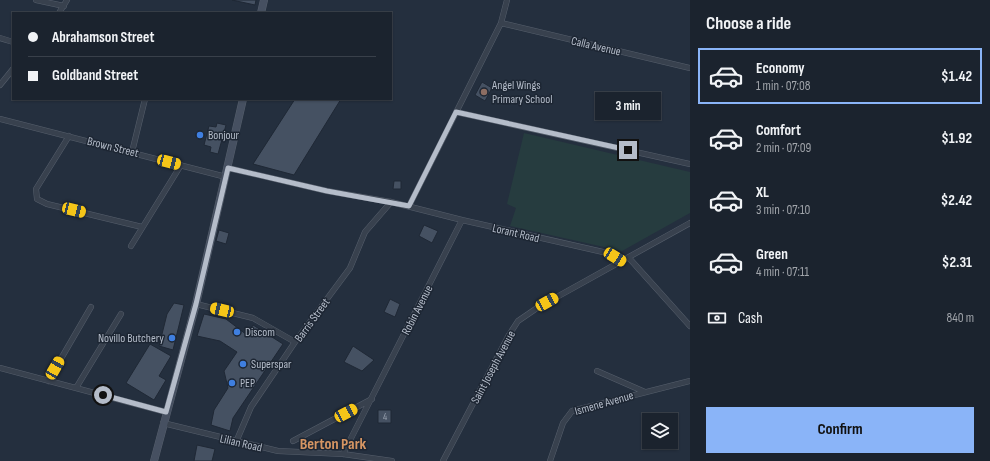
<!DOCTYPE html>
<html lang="en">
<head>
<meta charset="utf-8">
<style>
  body { margin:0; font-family:"Sofia Sans Condensed",sans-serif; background:#242b36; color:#f1f3f6; height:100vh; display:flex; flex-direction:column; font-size:15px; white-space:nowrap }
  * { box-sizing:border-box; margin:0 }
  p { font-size:13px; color:#a0a4aa }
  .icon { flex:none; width:22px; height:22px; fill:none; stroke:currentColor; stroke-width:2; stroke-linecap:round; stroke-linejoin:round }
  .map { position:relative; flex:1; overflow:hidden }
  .drawer { display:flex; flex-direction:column; background:#1b232e; width:300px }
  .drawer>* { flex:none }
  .guide { position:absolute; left:12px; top:12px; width:380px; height:88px; border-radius:0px; box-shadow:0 1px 3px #0004,0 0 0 1px #39404a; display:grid; align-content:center; height:88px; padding:0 16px; background:#1b232e }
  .fabs { position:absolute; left:642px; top:413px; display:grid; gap:8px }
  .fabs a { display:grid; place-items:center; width:36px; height:36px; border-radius:0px; background:#1b232e; box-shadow:0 1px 3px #0004,0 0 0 1px #39404a; font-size:20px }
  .end { position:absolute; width:18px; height:18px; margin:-9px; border:5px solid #b4bcc9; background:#111; box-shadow:0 0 0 2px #111 }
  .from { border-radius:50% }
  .bubble { position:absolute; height:28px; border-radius:0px; background:#1b232e; box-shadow:0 1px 3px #0004,0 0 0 1px #39404a; font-size:13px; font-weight:700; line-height:28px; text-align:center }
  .car { position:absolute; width:12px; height:24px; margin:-12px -6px; border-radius:5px; box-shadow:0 0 3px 1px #0007; background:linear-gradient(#f5c518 24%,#345 0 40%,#f5c518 0 76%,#345 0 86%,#f5c518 0) }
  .guide b { display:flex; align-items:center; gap:14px; height:38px; font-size:15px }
  .guide b+b { border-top:1px solid #39404a }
  .guide i { width:10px; height:10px; background:#f1f3f6 }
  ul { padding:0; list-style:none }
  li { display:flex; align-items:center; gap:12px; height:56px; margin:0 8px 6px; padding:0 8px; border:2px solid transparent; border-radius:0px }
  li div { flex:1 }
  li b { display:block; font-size:15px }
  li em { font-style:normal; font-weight:700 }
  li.active { border-color:#8ab4f8 }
  li>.icon { width:36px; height:36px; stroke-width:1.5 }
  h2 { padding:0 16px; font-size:18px; line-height:48px }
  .pay { display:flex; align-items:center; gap:10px; height:44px; padding:0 16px; font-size:15px }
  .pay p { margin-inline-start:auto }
  .button { display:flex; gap:8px; margin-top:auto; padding:8px 16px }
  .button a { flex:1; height:46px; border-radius:0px; background:#8ab4f8; color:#111; font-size:16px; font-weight:700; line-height:46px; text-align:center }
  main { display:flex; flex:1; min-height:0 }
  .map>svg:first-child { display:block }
  .green { fill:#263c3f }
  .building { fill:#455162; stroke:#1f2835 }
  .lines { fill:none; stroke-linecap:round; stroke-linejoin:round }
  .street-casing { stroke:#565f6c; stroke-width:6 }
  .secondary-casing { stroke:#565f6c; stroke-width:8 }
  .street { stroke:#38414e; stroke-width:5 }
  .secondary { stroke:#465061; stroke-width:7 }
  .route { stroke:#b4bcc9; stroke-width:5 }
  .education-dot { fill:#8d6e63; stroke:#1d2633; stroke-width:1.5 }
  .shop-dot { fill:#3f7fe0; stroke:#1d2633; stroke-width:1.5 }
  .labels { text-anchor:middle; stroke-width:3; stroke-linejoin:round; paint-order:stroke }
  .number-label { font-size:10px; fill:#98a1af }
  .street-label { font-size:12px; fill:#b4bcc9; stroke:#1d2633 }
  .poi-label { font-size:12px; fill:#b4bcc9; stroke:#1d2633; text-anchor:start }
  .district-label { font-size:16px; font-weight:bold; fill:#d59563; stroke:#1d2633 }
</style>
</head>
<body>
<main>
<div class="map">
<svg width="690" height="461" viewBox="0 0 690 461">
  <rect width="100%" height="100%" fill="#242f3e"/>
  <path class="green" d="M 524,133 L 690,172 L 690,213 L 622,251 L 510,226 L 516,208 L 507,204 Z"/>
  <path class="building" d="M 232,0 L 256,0 L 255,5 Z
    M 482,82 L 492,88 L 485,101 L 475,95 Z
    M 295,99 L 341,99 L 294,175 L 253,164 Z
    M 217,123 L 226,125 L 218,154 L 210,152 L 211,147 L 204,145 L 209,126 L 216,127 Z
    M 394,181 L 401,181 L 401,189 L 393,189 Z
    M 424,225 L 438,231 L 432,243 L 419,236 Z
    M 219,230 L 229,233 L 226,244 L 216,241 Z
    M 390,299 L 400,304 L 395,317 L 384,312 Z
    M 174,303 L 184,305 L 173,350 L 159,346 L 167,314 Z
    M 204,314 L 226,319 L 247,335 L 253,325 L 283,344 L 233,418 L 230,431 L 211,425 L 214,410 L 228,388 L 224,371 L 237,352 L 220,341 L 197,336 Z
    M 150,344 L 171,356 L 159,376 L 166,380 L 154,400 L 126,383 Z
    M 353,346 L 374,360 L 362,371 L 344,362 Z
    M 378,410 L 391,410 L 391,423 L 378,423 Z
    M 197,445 L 215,449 L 212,461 L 194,461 Z"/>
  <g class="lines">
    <defs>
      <path id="street" d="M 36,0 L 64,6
        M 59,13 L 67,0
        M 501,23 L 690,68
        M 0,38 L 13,42
        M 0,85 L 13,69
        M 456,112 L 690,164
        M 0,119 L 226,177
        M 69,136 L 36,189 L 37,199 L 47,204 L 142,227
        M 132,152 L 145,99
        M 228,168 L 327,191 L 391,202 L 462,220 L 603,252 L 623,261
        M 409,206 L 496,33 L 501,23 L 507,0
        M 131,246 L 181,165
        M 629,258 L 690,326
        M 196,304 L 253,318 L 295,342
        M 0,368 L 166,412
        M 597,371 L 645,392
        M 48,381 L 91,307
        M 76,388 L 121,314
        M 163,423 L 278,451 L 343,454 L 392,461
        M 293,441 L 372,399
        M 236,442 L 251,407 L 295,342 L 350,268 L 365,232 L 391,202
        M 343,454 L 462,220
        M 443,461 L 509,335 L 518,321 L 537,308 L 690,223
        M 550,461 L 563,423 L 572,411 L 690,381"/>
      <path id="secondary" d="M 261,13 L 264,0
        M 154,461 L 196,304 L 243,99"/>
    </defs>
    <use href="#street" class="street-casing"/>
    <use href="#secondary" class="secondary-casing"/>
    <use href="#street" class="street"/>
    <use href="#secondary" class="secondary"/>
  </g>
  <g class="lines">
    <path class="route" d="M 103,395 L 166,412 L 196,304 L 228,168 L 327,191 L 409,206 L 456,112 L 628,150"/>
  </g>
  <circle class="education-dot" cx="484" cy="92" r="4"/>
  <g class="shop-dot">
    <circle cx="200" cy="135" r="4"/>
    <circle cx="237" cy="332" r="4"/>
    <circle cx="172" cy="338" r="4"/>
    <circle cx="243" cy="364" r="4"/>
    <circle cx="232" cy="383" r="4"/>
  </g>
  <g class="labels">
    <g class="number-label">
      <text x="385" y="420">4</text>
    </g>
    <g class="street-label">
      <text transform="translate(596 46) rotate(13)" y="4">Calla Avenue</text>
      <text transform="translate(113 147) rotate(14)" y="4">Brown Street</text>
      <text transform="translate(516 233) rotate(13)" y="4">Lorant Road</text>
      <text transform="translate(417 310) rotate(-63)" y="4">Robin Avenue</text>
      <text transform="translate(312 320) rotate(-54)" y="4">Barris Street</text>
      <text transform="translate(493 367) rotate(-62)" y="4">Saint Joseph Avenue</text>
      <text transform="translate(604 403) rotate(-16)" y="4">Ismene Avenue</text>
      <text transform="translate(241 443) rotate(13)" y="4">Lilian Road</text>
    </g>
    <g class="poi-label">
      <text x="492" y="89">Angel Wings<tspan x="492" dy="14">Primary School</tspan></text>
      <text x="208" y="139">Bonjour</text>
      <text x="245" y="336">Discom</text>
      <text x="164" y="342" text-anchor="end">Novillo Butchery</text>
      <text x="251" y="368">Superspar</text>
      <text x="240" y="387">PEP</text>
    </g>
    <g class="district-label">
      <text x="333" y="449">Berton Park</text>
    </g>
  </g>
</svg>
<div class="fabs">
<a><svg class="icon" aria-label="layers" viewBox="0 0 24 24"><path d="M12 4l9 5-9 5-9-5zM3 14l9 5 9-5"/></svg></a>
</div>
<i class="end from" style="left:103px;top:395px"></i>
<i class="end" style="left:628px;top:150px"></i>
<div class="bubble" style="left:595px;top:92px;width:66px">3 min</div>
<i class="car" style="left:169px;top:162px;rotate:105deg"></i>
<i class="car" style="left:74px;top:210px;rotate:104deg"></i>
<i class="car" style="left:615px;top:257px;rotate:122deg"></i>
<i class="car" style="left:547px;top:302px;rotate:61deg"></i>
<i class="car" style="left:222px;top:310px;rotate:283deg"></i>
<i class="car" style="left:55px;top:368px;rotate:30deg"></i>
<i class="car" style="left:346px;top:413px;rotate:62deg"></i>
<div class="guide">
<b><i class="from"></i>Abrahamson Street</b>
<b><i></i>Goldband Street</b>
</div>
</div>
<section class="drawer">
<h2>Choose a ride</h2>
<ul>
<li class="active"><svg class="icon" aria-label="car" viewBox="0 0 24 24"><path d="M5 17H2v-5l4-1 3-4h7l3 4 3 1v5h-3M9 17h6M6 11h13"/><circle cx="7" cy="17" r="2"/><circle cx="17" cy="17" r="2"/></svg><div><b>Economy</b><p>1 min · 07:08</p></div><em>$1.42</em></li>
<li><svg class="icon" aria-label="car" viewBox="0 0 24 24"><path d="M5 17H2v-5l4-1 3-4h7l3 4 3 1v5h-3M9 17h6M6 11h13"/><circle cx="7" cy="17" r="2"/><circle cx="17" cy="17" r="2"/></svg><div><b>Comfort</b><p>2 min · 07:09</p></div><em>$1.92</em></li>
<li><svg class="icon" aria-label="car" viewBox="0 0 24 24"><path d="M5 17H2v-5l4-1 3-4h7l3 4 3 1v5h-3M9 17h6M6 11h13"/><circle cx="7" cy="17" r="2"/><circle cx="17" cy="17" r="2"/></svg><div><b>XL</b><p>3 min · 07:10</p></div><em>$2.42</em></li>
<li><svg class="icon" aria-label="car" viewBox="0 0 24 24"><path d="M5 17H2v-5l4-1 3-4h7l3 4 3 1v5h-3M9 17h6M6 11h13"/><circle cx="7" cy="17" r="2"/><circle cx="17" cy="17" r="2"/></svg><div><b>Green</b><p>4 min · 07:11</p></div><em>$2.31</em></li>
</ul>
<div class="pay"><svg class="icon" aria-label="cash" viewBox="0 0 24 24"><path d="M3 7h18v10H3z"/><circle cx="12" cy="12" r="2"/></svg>Cash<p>840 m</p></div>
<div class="button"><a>Confirm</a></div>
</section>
</main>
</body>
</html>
